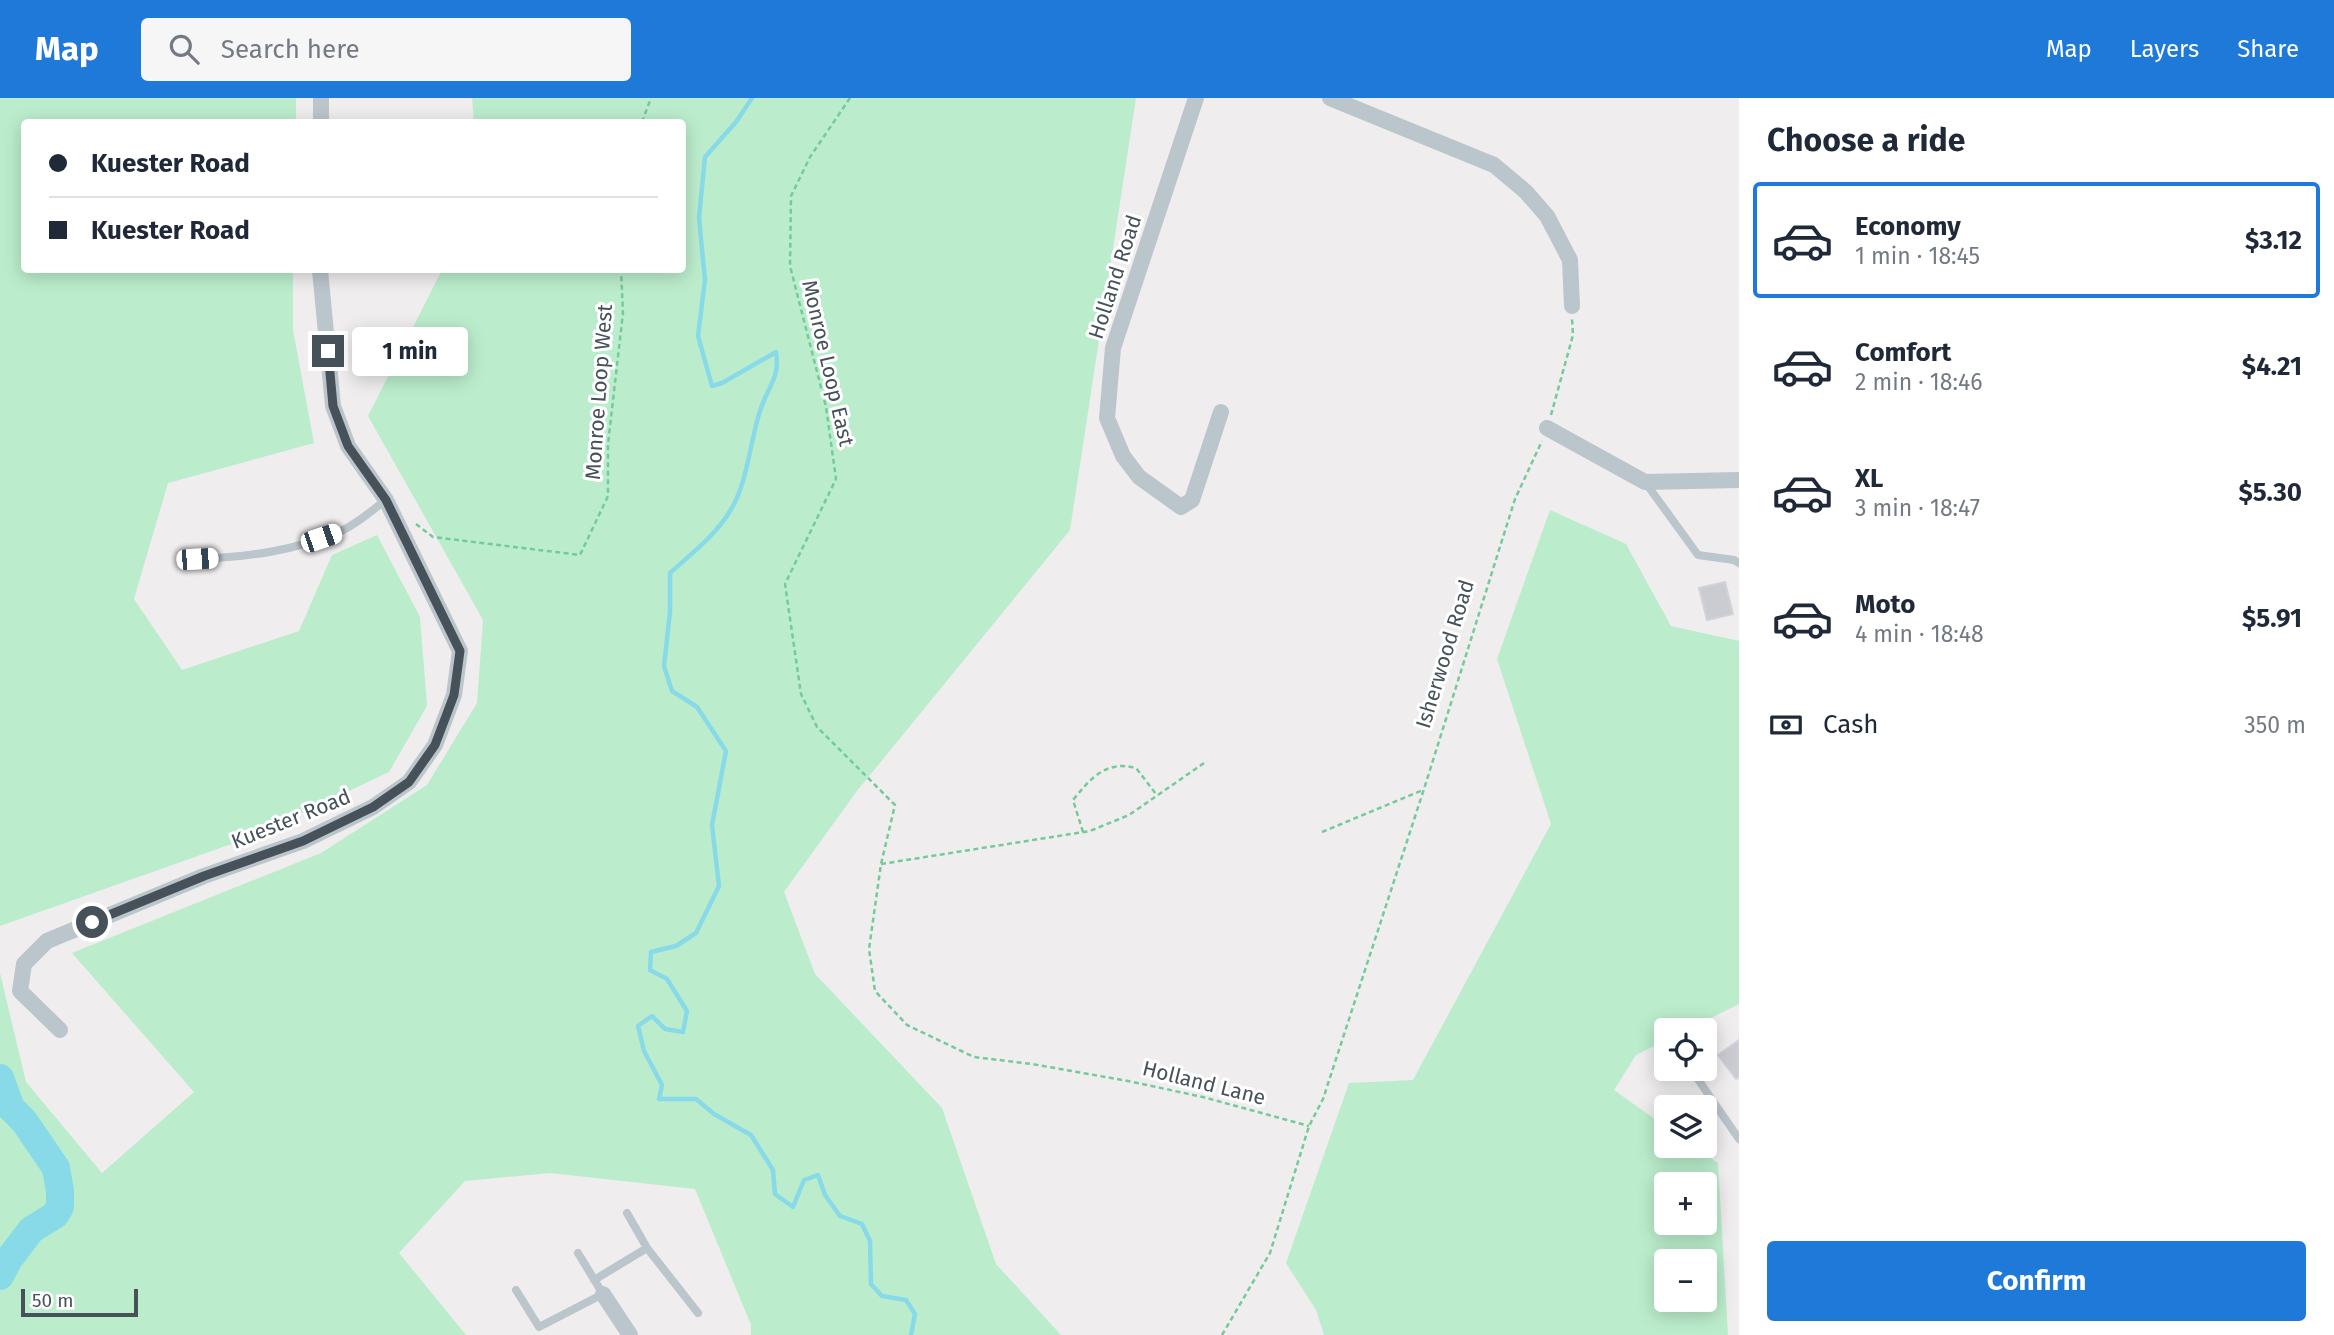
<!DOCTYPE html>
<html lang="en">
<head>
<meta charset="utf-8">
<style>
  body { margin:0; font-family:"Fira Sans",sans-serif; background:#f6f6f7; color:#1f2937; height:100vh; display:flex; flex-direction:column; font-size:26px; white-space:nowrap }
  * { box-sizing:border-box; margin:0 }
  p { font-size:23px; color:#747a83 }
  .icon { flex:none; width:38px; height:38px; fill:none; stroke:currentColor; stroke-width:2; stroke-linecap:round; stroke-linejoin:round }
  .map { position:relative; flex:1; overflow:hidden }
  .panel { display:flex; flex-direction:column; background:#fff; width:595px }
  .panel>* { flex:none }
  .banner { position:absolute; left:21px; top:21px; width:665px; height:154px; border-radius:7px; box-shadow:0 4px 18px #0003; display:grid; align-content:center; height:154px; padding:0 28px; background:#fff }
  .buttons { position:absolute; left:1654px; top:920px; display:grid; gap:14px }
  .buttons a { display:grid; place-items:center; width:63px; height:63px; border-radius:7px; background:#fff; box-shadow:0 4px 18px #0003; font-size:35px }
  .scale { position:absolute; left:21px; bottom:18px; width:117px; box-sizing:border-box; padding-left:7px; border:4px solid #465159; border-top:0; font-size:19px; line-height:24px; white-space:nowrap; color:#465159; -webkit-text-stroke:5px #fff; paint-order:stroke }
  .end { position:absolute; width:32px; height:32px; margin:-16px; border:9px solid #465159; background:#fff; box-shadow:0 0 0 4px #fff }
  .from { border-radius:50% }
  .bubble { position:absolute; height:49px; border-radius:7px; background:#fff; box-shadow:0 4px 18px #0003; font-size:23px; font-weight:700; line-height:49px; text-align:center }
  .car { position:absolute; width:21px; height:42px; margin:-21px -10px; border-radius:9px; box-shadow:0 0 5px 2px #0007; background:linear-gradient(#fff 24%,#345 0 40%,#fff 0 76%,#345 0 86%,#fff 0) }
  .banner b { display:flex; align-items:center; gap:24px; height:66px; font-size:26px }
  .banner b+b { border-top:2px solid #e0e1e3 }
  .banner i { width:18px; height:18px; background:#1f2937 }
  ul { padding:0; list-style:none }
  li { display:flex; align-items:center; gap:21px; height:116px; margin:0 14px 10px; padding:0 14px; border:4px solid transparent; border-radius:7px }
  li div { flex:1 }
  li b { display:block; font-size:26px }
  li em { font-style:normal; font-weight:700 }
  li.current { border-color:#1e79d8 }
  li>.icon { width:63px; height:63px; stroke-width:1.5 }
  h2 { padding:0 28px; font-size:32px; line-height:84px }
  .pay { display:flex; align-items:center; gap:18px; height:77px; padding:0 28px; font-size:26px }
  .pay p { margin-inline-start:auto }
  .cta { display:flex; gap:14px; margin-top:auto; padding:14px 28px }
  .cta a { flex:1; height:80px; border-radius:7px; background:#1e79d8; color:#fff; font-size:28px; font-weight:700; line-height:80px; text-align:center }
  header { display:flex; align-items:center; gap:42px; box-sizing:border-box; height:98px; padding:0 35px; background:#1e79d8; color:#fff }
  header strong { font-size:33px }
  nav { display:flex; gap:38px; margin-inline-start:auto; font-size:24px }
  .search { width:490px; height:63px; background:#f6f6f7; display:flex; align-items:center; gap:18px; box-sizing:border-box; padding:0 24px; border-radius:7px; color:#747a83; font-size:26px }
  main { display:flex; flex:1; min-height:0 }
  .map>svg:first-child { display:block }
  .green { fill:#bbedcc; fill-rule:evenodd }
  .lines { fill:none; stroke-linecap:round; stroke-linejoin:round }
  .stream { stroke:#89dae9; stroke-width:4.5 }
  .river { stroke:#89dae9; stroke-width:28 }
  .building { fill:#caccd1; stroke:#d1d3d8; stroke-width:2 }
  .path { stroke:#74ca9b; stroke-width:2.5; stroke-dasharray:5 3.5; stroke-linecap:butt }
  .lane { stroke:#bbc5cc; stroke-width:8 }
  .street { stroke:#bbc5cc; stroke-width:16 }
  .route { stroke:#465159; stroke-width:9 }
  .labels { text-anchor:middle; stroke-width:6; stroke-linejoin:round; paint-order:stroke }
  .street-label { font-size:21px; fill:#465159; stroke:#fff }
</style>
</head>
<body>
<header>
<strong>Map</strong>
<div class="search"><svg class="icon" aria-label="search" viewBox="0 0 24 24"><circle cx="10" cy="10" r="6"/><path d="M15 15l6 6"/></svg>Search here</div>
<nav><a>Map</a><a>Layers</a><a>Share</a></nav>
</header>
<main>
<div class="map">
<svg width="1739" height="1237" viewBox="0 0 1739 1237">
  <rect width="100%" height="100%" fill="#efeded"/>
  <path class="green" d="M 0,0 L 296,0 L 296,24 L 24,24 L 24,172 L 293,172 L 293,232 L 314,345 L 168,385 L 134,501 L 182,572 L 299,533 L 332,457 L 377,437 L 420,519 L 427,608 L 389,674 L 254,738 L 0,828 Z
    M 472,0 L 1136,0 L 1070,432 L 857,693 L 784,794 L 815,876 L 942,1010 L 996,1166 L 1061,1237 L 751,1237 L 751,1227 L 695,1091 L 550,1075 L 465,1083 L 399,1155 L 466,1237 L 0,1237 L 0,875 L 26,984 L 102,1075 L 194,994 L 72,855 L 321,755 L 427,687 L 477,605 L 483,522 L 368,318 L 442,172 L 682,172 L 682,24 L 474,24 Z
    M 1550,412 L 1626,446 L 1671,528 L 1739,543 L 1739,906 L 1685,933 L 1666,933 L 1666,942 L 1636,957 L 1614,992 L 1666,1029 L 1666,1048 L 1694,1048 L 1718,1065 L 1728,1237 L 1324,1237 L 1316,1212 L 1286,1165 L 1349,985 L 1413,982 L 1551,726 L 1497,561 ZM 1666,1087 L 1704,1087 L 1704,1125 L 1666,1125 ZM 1666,1164 L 1704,1164 L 1704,1202 L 1666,1202 Z"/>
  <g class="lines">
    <path class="stream" d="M 752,0 L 736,24 L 705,59 L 699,120 L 705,182 L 698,238 L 712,288 L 722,285 L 776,254 C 780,279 769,287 761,310 C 750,341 748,385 730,413 C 715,438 691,456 670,475 L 670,514 L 664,568 L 672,593 L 697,609 L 726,653 L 712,727 L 719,788 L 696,835 L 676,848 L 651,854 L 650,872 L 667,881 L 687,913 L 683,934 L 665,931 L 652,918 L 638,928 L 644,953 L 662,987 L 659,1001 L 696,1001 L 714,1016 L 751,1037 L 773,1072 L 775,1096 L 793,1109 L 804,1082 L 818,1077 L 825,1097 L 840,1118 L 862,1126 L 870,1143 L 871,1186 L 882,1198 L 906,1202 L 915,1216 L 911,1237"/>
    <path class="river" d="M 0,980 L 11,1010 L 24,1023 L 56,1070 L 60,1093 L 60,1109 L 55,1117 L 31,1132 L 9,1161 L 0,1178"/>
  </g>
  <path class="building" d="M 1725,484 L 1733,516 L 1707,522 L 1699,490 Z
    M 1739,942 L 1739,979 L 1736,981 L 1718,957 Z"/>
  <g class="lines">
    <path class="path" d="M 850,0 L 810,59 L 791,98 L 790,168 L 826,309 L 836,381 L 785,486 L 801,596 L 817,629 L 895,707 L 881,766 L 869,851 L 875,893 L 907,927 L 974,959 L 1032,966 L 1128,983 L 1203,999 L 1309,1028
      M 642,24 L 651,0
      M 1551,317 L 1573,237 L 1572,221
      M 416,426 L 433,439 L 580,457 L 608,398 L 608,346 L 623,215 L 621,172
      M 1083,734 L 1073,702 C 1091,680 1106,662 1136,670 L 1156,696
      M 1322,734 L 1423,692
      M 881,766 L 1090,733 L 1129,717 L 1207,663
      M 1222,1237 L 1270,1155 L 1309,1028 L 1323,1001 L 1424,691 L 1515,401 L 1542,343"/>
    <path class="lane" d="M 1645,384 L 1698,457 L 1734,462 L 1739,465
      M 197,461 C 247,459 295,453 341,433 C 357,426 372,412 386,402
      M 1695,977 L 1739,1041
      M 627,1115 L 647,1150 L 698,1215
      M 594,1182 L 647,1150
      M 516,1192 L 539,1229 L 603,1196 L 578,1155"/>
    <path class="street" d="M 1196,0 L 1113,250 L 1107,320 L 1123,358 L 1139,379 L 1181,409 L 1192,402 L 1221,314
      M 1330,0 L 1494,67 L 1526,94 L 1547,118 L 1570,162 L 1572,208
      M 321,24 L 321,0
      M 1547,330 L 1645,384 L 1739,382
      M 60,932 L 20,893 L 24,866 L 47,843 L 204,778 L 303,743 L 373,709 L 409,684 L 435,647 L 454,597 L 460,553 L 386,402 L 348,348 L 333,308 L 320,172
      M 603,1196 L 630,1237"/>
  </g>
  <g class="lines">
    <path class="route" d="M 92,824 L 204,778 L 303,743 L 373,709 L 409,684 L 435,647 L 454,597 L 460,553 L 386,402 L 348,348 L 333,308 L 328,253"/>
  </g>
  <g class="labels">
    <g class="street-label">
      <text transform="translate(1115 179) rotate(-72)" y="7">Holland Road</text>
      <text transform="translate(828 265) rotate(77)" y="7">Monroe Loop East</text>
      <text transform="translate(599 294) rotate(-86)" y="7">Monroe Loop West</text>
      <text transform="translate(1445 556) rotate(-73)" y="7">Isherwood Road</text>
      <text transform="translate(291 721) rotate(-22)" y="7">Kuester Road</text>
      <text transform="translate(1204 985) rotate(14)" y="7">Holland Lane</text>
    </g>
  </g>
</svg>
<div class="buttons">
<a><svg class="icon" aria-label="locate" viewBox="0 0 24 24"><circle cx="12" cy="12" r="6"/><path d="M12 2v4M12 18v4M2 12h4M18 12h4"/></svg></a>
<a><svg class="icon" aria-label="layers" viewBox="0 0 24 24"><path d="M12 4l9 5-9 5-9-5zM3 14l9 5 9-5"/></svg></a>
<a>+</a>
<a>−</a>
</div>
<div class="scale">50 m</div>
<i class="end from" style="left:92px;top:824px"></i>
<i class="end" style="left:328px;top:253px"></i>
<div class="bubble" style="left:352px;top:229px;width:116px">1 min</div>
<i class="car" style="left:321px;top:440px;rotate:71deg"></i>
<i class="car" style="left:197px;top:461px;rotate:87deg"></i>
<div class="banner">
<b><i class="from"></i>Kuester Road</b>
<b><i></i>Kuester Road</b>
</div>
</div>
<section class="panel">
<h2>Choose a ride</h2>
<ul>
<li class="current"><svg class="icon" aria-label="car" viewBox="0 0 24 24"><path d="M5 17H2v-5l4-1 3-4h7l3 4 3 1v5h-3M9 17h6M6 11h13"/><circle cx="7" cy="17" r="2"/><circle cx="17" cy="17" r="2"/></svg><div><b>Economy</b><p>1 min · 18:45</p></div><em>$3.12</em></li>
<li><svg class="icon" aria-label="car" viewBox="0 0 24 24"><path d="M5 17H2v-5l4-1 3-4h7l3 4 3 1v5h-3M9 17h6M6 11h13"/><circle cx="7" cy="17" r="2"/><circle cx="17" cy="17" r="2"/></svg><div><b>Comfort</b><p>2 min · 18:46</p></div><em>$4.21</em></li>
<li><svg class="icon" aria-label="car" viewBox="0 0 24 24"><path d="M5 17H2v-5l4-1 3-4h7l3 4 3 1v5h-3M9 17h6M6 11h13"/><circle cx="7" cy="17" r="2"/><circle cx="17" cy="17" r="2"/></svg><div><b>XL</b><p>3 min · 18:47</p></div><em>$5.30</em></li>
<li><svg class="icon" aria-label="car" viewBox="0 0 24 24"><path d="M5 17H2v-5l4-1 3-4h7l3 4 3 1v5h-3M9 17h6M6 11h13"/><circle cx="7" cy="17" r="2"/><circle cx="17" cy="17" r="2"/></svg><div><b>Moto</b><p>4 min · 18:48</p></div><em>$5.91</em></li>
</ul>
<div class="pay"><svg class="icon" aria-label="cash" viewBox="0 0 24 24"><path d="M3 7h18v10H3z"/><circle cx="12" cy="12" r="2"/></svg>Cash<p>350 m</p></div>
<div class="cta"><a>Confirm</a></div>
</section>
</main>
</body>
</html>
